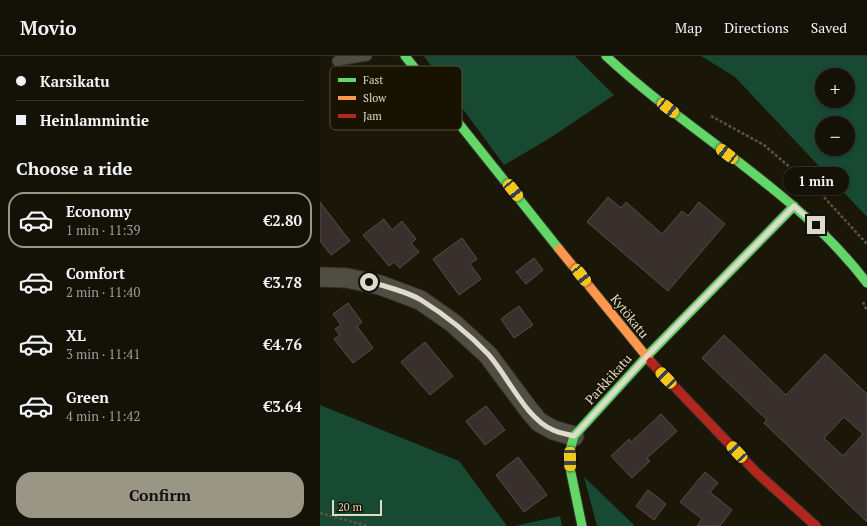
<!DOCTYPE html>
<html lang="en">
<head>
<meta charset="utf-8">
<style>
  body { margin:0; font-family:"PT Serif",serif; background:#211f14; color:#f1f3f6; height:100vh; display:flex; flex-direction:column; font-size:15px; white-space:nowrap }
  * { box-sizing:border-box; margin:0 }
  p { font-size:13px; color:#9d9d9b }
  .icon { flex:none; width:22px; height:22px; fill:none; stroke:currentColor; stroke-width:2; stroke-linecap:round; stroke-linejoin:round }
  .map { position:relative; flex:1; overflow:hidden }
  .side { display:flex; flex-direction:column; background:#141106; width:320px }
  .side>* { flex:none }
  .top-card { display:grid; align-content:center; height:88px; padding:0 16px; background:#141106 }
  .fabs { position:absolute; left:495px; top:12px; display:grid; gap:8px }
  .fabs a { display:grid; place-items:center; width:40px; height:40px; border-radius:50%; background:#141106; box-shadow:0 2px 6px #0003,0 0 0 1px #333128; font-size:20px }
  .scale { position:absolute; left:12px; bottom:10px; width:50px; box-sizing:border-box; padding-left:4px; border:2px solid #dedbca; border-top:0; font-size:11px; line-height:14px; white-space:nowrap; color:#dedbca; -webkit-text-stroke:3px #181200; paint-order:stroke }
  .end { position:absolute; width:18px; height:18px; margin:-9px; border:5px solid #dedbca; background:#111; box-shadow:0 0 0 2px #111 }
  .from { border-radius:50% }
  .bubble { position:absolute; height:28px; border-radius:14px; background:#141106; box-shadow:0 2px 6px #0003,0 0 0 1px #333128; font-size:13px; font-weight:700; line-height:28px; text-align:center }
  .car { position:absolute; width:12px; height:24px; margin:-12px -6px; border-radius:5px; box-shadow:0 0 3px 1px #0007; background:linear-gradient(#f5c518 24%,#345 0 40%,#f5c518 0 76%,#345 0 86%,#f5c518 0) }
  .top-card b { display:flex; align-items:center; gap:14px; height:38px; font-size:15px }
  .top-card b+b { border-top:1px solid #333128 }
  .top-card i { width:10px; height:10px; background:#f1f3f6 }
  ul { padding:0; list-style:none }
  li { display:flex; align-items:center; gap:12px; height:56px; margin:0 8px 6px; padding:0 8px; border:2px solid transparent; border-radius:16px }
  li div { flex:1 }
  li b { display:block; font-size:15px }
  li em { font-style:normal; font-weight:700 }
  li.current { border-color:#999686 }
  li>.icon { width:36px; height:36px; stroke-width:1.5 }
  h2 { padding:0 16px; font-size:18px; line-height:48px }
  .primary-button { display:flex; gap:8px; margin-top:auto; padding:8px 16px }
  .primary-button a { flex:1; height:46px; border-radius:16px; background:#999686; color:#111; font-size:16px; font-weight:700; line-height:46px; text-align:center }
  header { display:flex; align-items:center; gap:24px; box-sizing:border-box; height:56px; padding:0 20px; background:#141106; border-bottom:1px solid #333128 }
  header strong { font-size:19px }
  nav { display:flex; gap:22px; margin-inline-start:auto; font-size:14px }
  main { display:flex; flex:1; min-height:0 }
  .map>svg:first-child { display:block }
  .forest { fill:#184a33; fill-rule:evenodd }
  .building { fill:#392f2d; stroke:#564e4a; fill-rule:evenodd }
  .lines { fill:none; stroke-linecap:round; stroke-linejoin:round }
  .lane-casing { stroke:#353329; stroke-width:11 }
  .street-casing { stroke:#353329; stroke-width:21 }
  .fast-casing { stroke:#353329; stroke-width:11 }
  .slow-casing { stroke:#353329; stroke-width:11 }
  .jam-casing { stroke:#353329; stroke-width:11 }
  .path { stroke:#565349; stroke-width:2.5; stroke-dasharray:3 2; stroke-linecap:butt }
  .lane { stroke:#504d42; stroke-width:9 }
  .street { stroke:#504d42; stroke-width:19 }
  .fast { stroke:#63d668; stroke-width:9 }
  .slow { stroke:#ff974d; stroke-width:9 }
  .jam { stroke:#b3261e; stroke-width:9 }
  .route { stroke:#dedbca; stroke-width:5 }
  .labels { text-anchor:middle; stroke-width:3; stroke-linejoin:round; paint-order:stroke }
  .street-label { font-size:13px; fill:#dedbca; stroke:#181200 }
  .key { fill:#181200; stroke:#534e3d; stroke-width:1 }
  .key-label { font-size:11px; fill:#dedbca }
</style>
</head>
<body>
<header>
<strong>Movio</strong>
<nav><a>Map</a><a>Directions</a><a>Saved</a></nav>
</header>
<main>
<section class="side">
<div class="top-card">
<b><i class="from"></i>Karsikatu</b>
<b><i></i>Heinlammintie</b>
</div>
<h2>Choose a ride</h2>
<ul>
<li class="current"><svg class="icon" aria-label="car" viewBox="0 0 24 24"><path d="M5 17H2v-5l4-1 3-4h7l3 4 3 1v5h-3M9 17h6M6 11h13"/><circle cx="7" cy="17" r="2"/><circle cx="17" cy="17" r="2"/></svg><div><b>Economy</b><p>1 min · 11:39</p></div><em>€2.80</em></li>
<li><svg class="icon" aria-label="car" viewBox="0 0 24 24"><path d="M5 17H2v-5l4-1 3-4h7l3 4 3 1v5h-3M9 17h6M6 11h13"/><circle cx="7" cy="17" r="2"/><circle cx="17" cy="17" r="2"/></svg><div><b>Comfort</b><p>2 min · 11:40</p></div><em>€3.78</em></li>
<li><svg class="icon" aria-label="car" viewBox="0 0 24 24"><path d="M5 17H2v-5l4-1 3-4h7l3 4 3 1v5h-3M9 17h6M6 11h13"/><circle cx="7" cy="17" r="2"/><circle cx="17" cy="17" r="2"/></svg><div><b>XL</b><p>3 min · 11:41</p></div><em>€4.76</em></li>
<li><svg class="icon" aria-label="car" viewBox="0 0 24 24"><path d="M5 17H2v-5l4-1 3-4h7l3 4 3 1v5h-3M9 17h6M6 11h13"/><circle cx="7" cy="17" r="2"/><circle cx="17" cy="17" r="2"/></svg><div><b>Green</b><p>4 min · 11:42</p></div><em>€3.64</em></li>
</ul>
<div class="primary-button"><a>Confirm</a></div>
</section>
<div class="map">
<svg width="547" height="470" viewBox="0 0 547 470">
  <rect width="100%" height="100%" fill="#1a1708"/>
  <path class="forest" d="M 104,0 L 255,0 L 294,39 L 230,82 L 184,109 Z
    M 381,0 L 547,0 L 547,161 L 415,21 ZM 502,19 L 528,19 L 528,45 L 502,45 ZM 502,67 L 528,67 L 528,93 L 502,93 Z
    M 0,349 L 139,405 L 187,470 L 0,470 Z
    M 264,421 L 315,470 L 277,470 Z
    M 240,460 L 242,470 L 194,470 Z"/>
  <path class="building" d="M 288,141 L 301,152 L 306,146 L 342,178 L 362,155 L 368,160 L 379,146 L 405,168 L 348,235 L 267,166 Z
    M 0,146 L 30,185 L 11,199 L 0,185 Z
    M 64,163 L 72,174 L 82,165 L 96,183 L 91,187 L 99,196 L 80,212 L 74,206 L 69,210 L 43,179 Z
    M 142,182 L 157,203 L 150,208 L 161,223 L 139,239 L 113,203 Z
    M 214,202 L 223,214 L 206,228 L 196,216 Z
    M 28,247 L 42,266 L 37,270 L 53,292 L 33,307 L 14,283 L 20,279 L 15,273 L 21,269 L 13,258 Z
    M 199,250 L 213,269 L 194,282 L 181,263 Z
    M 404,279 L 466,339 L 505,298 L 547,338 L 547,466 L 444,367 L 447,364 L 382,302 ZM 524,361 L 543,378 L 523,400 L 504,382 Z
    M 105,286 L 133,320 L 110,339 L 81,306 Z
    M 166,350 L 185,374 L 165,389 L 146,365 Z
    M 341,358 L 357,375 L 327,402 L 330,405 L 312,422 L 291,400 L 309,383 L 311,386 Z
    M 198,401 L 227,439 L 204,456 L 176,419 Z
    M 385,416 L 398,427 L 390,436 L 412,454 L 400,470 L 377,470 L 382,463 L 360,446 Z
    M 328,434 L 346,448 L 334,464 L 316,450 Z"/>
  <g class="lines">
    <defs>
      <path id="lane" d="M 17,5 L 47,0"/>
      <path id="street" d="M 0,221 L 27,222 L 60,229 L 100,244 L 133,267 L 168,299 L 209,354 L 219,366 L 233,374 L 254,380"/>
      <path id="fast" d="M 85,0 L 239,193
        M 286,0 C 370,78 477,135 547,227
        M 262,470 L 250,412 L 250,394 L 254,380 L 326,301 L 474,150"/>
      <path id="slow" d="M 239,193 L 331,306"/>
      <path id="jam" d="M 331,306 L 437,417 L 496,470"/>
    </defs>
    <use href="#lane" class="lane-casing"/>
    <use href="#street" class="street-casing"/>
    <use href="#fast" class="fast-casing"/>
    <use href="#slow" class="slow-casing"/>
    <use href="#jam" class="jam-casing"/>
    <path class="path" d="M 391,60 L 444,89 L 502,139 L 547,188
      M 465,120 L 471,112
      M 543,246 L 547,255
      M 0,457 L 48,470"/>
    <use href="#lane" class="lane"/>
    <use href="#street" class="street"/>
    <use href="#fast" class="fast"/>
    <use href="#slow" class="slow"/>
    <use href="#jam" class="jam"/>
  </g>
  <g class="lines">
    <path class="route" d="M 49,226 C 62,229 90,237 101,244 C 125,259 149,278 168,298 C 188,320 205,362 233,374 C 239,377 247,378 254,380 L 326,301 L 474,150 L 496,169"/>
  </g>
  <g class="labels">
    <g class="street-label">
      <text transform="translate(310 260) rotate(51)" y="5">Kytökatu</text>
      <text transform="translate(288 323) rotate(-48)" y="5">Parkkikatu</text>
    </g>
  </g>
  <rect x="10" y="10" width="132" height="64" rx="6" class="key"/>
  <rect x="18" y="22" width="18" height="4" fill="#63d668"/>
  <rect x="18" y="40" width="18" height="4" fill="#ff974d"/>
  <rect x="18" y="58" width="18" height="4" fill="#b3261e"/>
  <g class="key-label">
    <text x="43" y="28">Fast</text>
    <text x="43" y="46">Slow</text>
    <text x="43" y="64">Jam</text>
  </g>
</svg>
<div class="fabs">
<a>+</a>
<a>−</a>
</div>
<div class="scale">20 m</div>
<i class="end from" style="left:49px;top:226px"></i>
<i class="end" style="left:496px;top:169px"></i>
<div class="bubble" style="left:463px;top:111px;width:66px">1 min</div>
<i class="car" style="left:348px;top:52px;rotate:128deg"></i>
<i class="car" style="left:407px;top:98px;rotate:308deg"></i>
<i class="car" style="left:193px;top:134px;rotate:141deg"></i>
<i class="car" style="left:261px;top:219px;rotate:142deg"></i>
<i class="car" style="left:346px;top:322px;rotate:316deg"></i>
<i class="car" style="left:417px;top:396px;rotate:317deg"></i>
<i class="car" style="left:250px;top:403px;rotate:179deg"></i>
</div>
</main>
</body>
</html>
